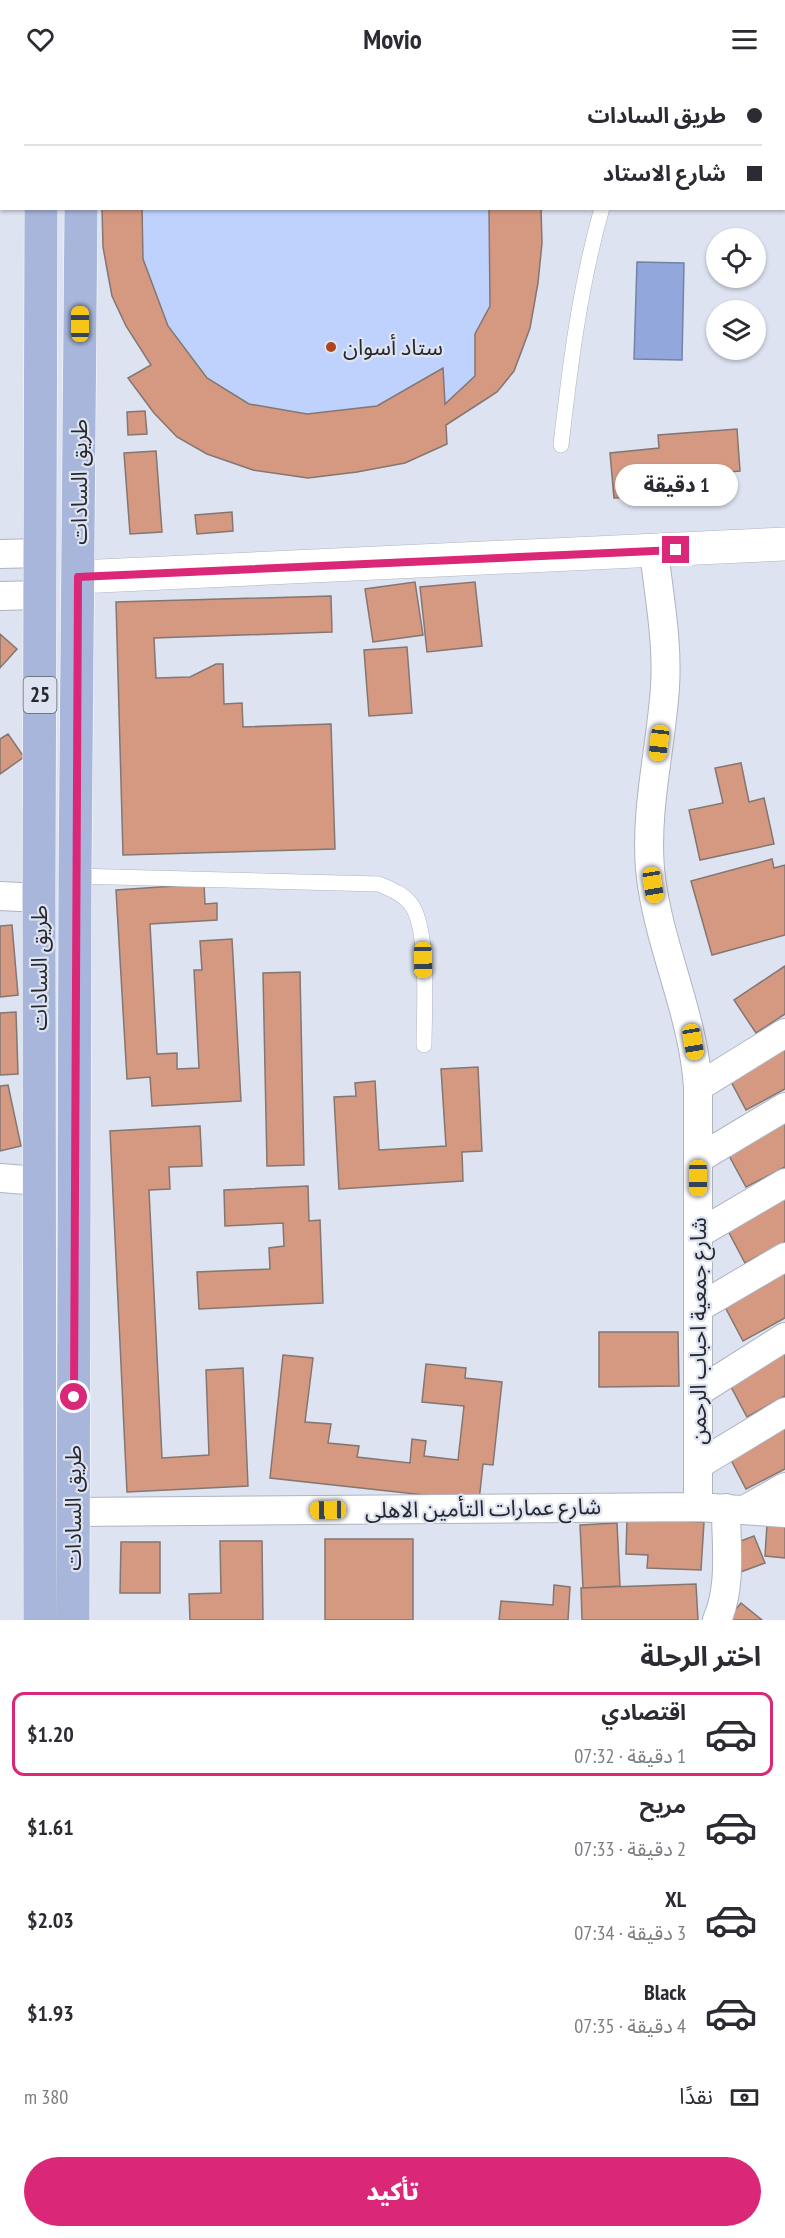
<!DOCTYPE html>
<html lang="ar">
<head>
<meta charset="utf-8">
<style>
  body { margin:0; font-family:"PT Sans Narrow","Noto Sans Arabic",sans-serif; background:#f2f2f3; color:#2b2b33; direction:rtl; height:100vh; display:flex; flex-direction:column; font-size:22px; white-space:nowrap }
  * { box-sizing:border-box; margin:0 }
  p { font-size:20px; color:#7c7c81 }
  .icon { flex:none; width:33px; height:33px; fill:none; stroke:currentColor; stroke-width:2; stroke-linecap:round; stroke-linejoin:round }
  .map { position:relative; height:1542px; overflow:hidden; direction:ltr }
  .side { display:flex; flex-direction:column; background:#fff; flex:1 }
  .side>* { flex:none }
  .top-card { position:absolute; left:0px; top:0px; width:786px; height:132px; box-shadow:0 2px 4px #0004; direction:rtl; display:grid; align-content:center; height:132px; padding:0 24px; background:#fff }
  .fabs { position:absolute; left:706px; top:150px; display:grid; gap:12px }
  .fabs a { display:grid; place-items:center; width:60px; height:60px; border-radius:50%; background:#fff; box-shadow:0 2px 4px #0004; font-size:30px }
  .end { position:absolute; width:27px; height:27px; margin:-14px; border:8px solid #db2777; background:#fff; box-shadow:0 0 0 3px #fff }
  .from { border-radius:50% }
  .bubble { position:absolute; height:42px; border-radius:21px; background:#fff; box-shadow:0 2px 4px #0004; font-size:20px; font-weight:800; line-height:42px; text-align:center; direction:rtl }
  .car { position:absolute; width:18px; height:36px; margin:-18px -9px; border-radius:8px; box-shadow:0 0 4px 2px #0007; background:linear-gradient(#f5c518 24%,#345 0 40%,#f5c518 0 76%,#345 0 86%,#f5c518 0) }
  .top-card b { display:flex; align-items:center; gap:21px; height:57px; font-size:22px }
  .top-card b+b { border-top:2px solid #e1e1e2 }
  .top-card i { width:15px; height:15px; background:#2b2b33 }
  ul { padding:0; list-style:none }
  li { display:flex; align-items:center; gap:18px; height:84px; margin:0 12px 9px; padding:0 12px; border:3px solid transparent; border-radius:12px }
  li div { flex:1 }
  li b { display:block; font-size:22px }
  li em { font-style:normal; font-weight:800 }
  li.active { border-color:#db2777 }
  li>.icon { width:54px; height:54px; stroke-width:1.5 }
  h2 { padding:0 24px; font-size:27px; line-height:72px }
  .pay { display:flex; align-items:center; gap:15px; height:66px; padding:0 24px; font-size:22px }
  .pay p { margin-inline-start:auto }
  .button { display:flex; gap:12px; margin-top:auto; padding:12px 24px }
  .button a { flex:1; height:69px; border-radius:36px; background:#db2777; color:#fff; font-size:24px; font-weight:800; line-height:69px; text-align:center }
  header { display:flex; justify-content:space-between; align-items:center; height:78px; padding:0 24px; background:#fff; font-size:27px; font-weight:800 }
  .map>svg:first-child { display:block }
  .pitch { fill:#bfd2fd }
  .water { fill:#92a8dc; stroke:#7282a8; stroke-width:1.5 }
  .building { fill:#d59982; stroke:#847670; stroke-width:1.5 }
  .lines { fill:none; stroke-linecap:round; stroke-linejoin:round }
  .lane-casing { stroke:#aeb4c1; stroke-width:16 }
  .street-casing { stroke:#aeb4c1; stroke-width:30 }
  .secondary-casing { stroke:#aeb4c1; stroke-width:34 }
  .primary-casing { stroke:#fff; stroke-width:34 }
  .lane { stroke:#fff; stroke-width:15 }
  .street { stroke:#fff; stroke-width:28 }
  .secondary { stroke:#fff; stroke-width:33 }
  .primary { stroke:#a7b6da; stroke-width:33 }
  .route { stroke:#db2777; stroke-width:8 }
  .poi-dot { fill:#ad471b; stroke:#dde3f1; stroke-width:2 }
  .labels { text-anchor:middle; stroke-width:4.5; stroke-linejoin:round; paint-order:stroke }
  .shield { fill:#dde3f1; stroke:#5d6068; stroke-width:1.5 }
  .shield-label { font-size:21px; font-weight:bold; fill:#26282d }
  .poi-label { font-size:22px; fill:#26282d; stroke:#dde3f1; text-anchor:start }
  .street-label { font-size:22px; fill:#26282d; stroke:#dde3f1 }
</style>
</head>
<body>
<header><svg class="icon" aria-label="menu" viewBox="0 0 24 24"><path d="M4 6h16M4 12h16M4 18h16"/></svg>Movio<svg class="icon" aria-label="heart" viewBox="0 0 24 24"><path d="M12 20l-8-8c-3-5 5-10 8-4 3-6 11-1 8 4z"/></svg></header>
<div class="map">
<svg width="785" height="1542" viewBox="0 0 785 1542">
  <rect width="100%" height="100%" fill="#dde3f1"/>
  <path class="pitch" d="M 100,0 L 585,0 L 585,1 L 100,2 Z
    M 102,131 L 541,131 C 542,183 538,277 497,314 C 483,327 462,336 446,347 L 447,366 L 405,385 L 357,394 L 308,400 L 253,392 L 207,376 L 177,359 L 154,335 L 128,300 L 151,287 C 137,265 120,243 112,218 C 103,191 103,159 102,131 Z"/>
  <path class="water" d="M 637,184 L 684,185 L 682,282 L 634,281 Z"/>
  <path class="building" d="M 488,0 L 585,0 L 585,2 L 488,2 Z
    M 102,130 L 142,130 L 143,181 L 168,248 L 207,300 L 249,326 L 307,336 L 377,328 L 443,290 L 445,326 L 475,298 L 475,256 L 490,228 L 489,130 L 541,130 L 542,165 L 538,205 L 530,250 L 514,293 L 497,314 L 446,347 L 447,366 L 405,385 L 357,394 L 308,400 L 253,392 L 207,376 L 177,359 L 154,335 L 128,300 L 151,287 L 126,248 L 112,218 L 103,169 Z
    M 145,333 L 147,356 L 128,357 L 127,334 Z
    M 737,351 L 740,393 L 655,400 L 657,417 L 614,420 L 610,375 L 659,370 L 658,357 Z
    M 156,373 L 162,454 L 130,456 L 124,375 Z
    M 232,434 L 233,453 L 197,456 L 195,437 Z
    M 415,504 L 423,557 L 373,564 L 365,511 Z
    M 475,504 L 482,568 L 427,574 L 420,509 Z
    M 331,518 L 332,554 L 154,560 L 156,600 L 190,599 L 216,586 L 223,586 L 224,626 L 242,625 L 243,649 L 331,646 L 335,771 L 123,777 L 116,524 Z
    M 0,556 L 17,571 L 0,590 Z
    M 407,569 L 412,635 L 369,638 L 364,572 Z
    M 8,656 L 24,679 L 0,696 L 0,661 Z
    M 741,685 L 749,724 L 764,720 L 774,766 L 700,782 L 689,732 L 723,725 L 715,690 Z
    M 772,781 L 774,790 L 785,787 L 785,857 L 712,877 L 691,803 Z
    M 204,806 L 205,826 L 217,825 L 217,842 L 150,846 L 157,976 L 177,975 L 177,991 L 199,990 L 194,892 L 202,892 L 200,863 L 232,861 L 241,1023 L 152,1028 L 150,999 L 127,1001 L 116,812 Z
    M 12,847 L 18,917 L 0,919 L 0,848 Z
    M 785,888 L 785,936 L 756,955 L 734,922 Z
    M 300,894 L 304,1087 L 267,1088 L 263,895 Z
    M 16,934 L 18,996 L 0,997 L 0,935 Z
    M 785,965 L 785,1011 L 746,1032 L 727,996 Z
    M 478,989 L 482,1073 L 462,1074 L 463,1103 L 339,1111 L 334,1019 L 356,1018 L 355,1005 L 375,1003 L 379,1072 L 446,1068 L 441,991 Z
    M 8,1007 L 21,1068 L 0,1073 L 0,1008 Z
    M 785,1044 L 785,1089 L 746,1109 L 727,1074 Z
    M 200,1048 L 202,1088 L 169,1089 L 170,1111 L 149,1112 L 162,1380 L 209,1377 L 206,1292 L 243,1290 L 248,1408 L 127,1414 L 110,1053 Z
    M 308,1108 L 309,1143 L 320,1142 L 323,1225 L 199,1231 L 197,1194 L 270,1191 L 269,1170 L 284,1168 L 283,1145 L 225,1148 L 224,1112 Z
    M 785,1118 L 785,1164 L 745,1185 L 726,1149 Z
    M 785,1194 L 785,1240 L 743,1263 L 724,1227 Z
    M 599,1254 L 678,1254 L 679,1308 L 599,1309 Z
    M 785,1274 L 785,1318 L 747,1339 L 729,1305 Z
    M 283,1277 L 313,1280 L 305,1344 L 331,1346 L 328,1365 L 359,1368 L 357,1379 L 410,1385 L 412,1361 L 426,1363 L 424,1378 L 458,1382 L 464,1328 L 422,1324 L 426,1286 L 466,1290 L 465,1300 L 502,1304 L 493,1387 L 483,1386 L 479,1423 L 270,1400 Z
    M 785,1348 L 785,1391 L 746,1411 L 728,1376 Z
    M 627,1441 L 704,1444 L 701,1492 L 647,1490 L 648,1477 L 626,1476 Z
    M 617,1445 L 620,1508 L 583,1510 L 580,1447 Z
    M 767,1446 L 785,1447 L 785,1480 L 765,1478 Z
    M 754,1458 L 765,1485 L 735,1496 L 725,1469 Z
    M 325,1461 L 413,1461 L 413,1542 L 325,1542 Z
    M 220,1463 L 262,1463 L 263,1542 L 190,1542 L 189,1516 L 221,1515 Z
    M 121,1464 L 160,1464 L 160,1515 L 120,1515 Z
    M 696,1506 L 698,1542 L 582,1542 L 581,1510 Z
    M 554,1507 L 570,1509 L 568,1542 L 499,1542 L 501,1523 L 553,1527 Z
    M 741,1525 L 762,1542 L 727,1542 Z"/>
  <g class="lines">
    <defs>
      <path id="lane" d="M 625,2 L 625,0
        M 561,367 C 570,288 580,207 602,130
        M 75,798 L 379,806 C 390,811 402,815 410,825 C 430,849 424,934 424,967"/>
      <path id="street" d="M 654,473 C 659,518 668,564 665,609 C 661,670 645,730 650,791 C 657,865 693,933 698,1009 L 698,1429
        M 0,476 L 40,475
        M 0,518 L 40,517
        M 0,818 L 39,820
        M 698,1009 L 785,955
        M 698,1081 L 785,1029
        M 0,1100 L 39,1103
        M 698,1156 L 785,1105
        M 698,1230 L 785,1179
        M 698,1314 L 785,1259
        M 698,1387 L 785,1334
        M 746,1431 L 785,1409
        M 73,1434 L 698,1429 L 785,1435
        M 717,1542 C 732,1508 726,1467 726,1430"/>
      <path id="secondary" d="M 78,499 L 785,466"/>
      <path id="primary" d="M 42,2 L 42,0
        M 82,2 L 82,0
        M 40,1542 L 39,820 L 41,130
        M 73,1542 L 75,798 L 81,130"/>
    </defs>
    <use href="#lane" class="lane-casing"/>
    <use href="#street" class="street-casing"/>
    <use href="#secondary" class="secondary-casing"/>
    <use href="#primary" class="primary-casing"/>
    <use href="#lane" class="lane"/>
    <use href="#street" class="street"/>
    <use href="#secondary" class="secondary"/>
    <use href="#primary" class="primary"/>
  </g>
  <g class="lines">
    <path class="route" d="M 74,1319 L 78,499 L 676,472"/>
  </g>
  <circle class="poi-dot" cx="331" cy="269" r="6"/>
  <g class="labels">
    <rect class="shield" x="23.5" y="599" width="33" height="36" rx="4.5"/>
    <g class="shield-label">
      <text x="40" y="624">25</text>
    </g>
    <g class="poi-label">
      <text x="343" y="277">ستاد أسوان</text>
    </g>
    <g class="street-label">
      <text transform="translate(79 404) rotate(-90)" y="8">طريق السادات</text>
      <text transform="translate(39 890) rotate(-90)" y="8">طريق السادات</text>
      <text transform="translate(698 1253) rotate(-90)" y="8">شارع جمعية احباب الرحمن</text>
      <text transform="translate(73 1430) rotate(-90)" y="8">طريق السادات</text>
      <text transform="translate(483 1430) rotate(-1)" y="8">شارع عمارات التأمين الاهلى</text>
    </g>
  </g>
</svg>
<div class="fabs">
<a><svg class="icon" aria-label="locate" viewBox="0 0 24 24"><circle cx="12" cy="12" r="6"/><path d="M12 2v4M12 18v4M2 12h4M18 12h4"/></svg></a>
<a><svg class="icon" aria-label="layers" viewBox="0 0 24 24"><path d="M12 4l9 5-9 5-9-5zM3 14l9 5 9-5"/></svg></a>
</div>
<i class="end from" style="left:74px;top:1319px"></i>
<i class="end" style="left:676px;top:472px"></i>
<div class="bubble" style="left:615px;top:386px;width:123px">1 دقيقة</div>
<i class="car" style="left:80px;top:246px;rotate:0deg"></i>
<i class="car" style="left:659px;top:665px;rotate:187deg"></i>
<i class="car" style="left:653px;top:807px;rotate:171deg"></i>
<i class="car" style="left:423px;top:882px;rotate:179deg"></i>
<i class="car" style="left:693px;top:964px;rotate:170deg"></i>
<i class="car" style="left:698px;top:1100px;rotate:180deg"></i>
<i class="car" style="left:328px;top:1432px;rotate:269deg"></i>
<div class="top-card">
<b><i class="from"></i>طريق السادات</b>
<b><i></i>شارع الاستاد</b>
</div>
</div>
<section class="side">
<h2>اختر الرحلة</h2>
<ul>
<li class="active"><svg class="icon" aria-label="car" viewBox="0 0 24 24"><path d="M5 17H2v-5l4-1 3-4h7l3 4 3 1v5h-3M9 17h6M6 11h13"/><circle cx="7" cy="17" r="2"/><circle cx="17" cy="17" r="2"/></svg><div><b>اقتصادي</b><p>1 دقيقة · 07:32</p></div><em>$1.20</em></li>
<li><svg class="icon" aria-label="car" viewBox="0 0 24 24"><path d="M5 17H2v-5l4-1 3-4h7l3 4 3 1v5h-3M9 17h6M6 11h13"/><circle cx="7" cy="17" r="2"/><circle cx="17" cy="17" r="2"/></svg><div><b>مريح</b><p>2 دقيقة · 07:33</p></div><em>$1.61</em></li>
<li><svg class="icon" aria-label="car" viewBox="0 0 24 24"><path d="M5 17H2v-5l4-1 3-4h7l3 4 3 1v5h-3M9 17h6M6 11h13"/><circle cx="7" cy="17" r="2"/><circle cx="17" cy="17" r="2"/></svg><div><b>XL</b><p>3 دقيقة · 07:34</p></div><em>$2.03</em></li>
<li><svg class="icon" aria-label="car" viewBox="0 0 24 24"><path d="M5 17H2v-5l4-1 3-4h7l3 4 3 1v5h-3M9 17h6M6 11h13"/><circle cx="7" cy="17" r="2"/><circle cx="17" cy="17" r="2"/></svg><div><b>Black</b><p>4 دقيقة · 07:35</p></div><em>$1.93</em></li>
</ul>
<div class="pay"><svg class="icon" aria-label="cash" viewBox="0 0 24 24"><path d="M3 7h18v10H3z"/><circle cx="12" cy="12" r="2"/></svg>نقدًا<p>380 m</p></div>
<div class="button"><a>تأكيد</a></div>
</section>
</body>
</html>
